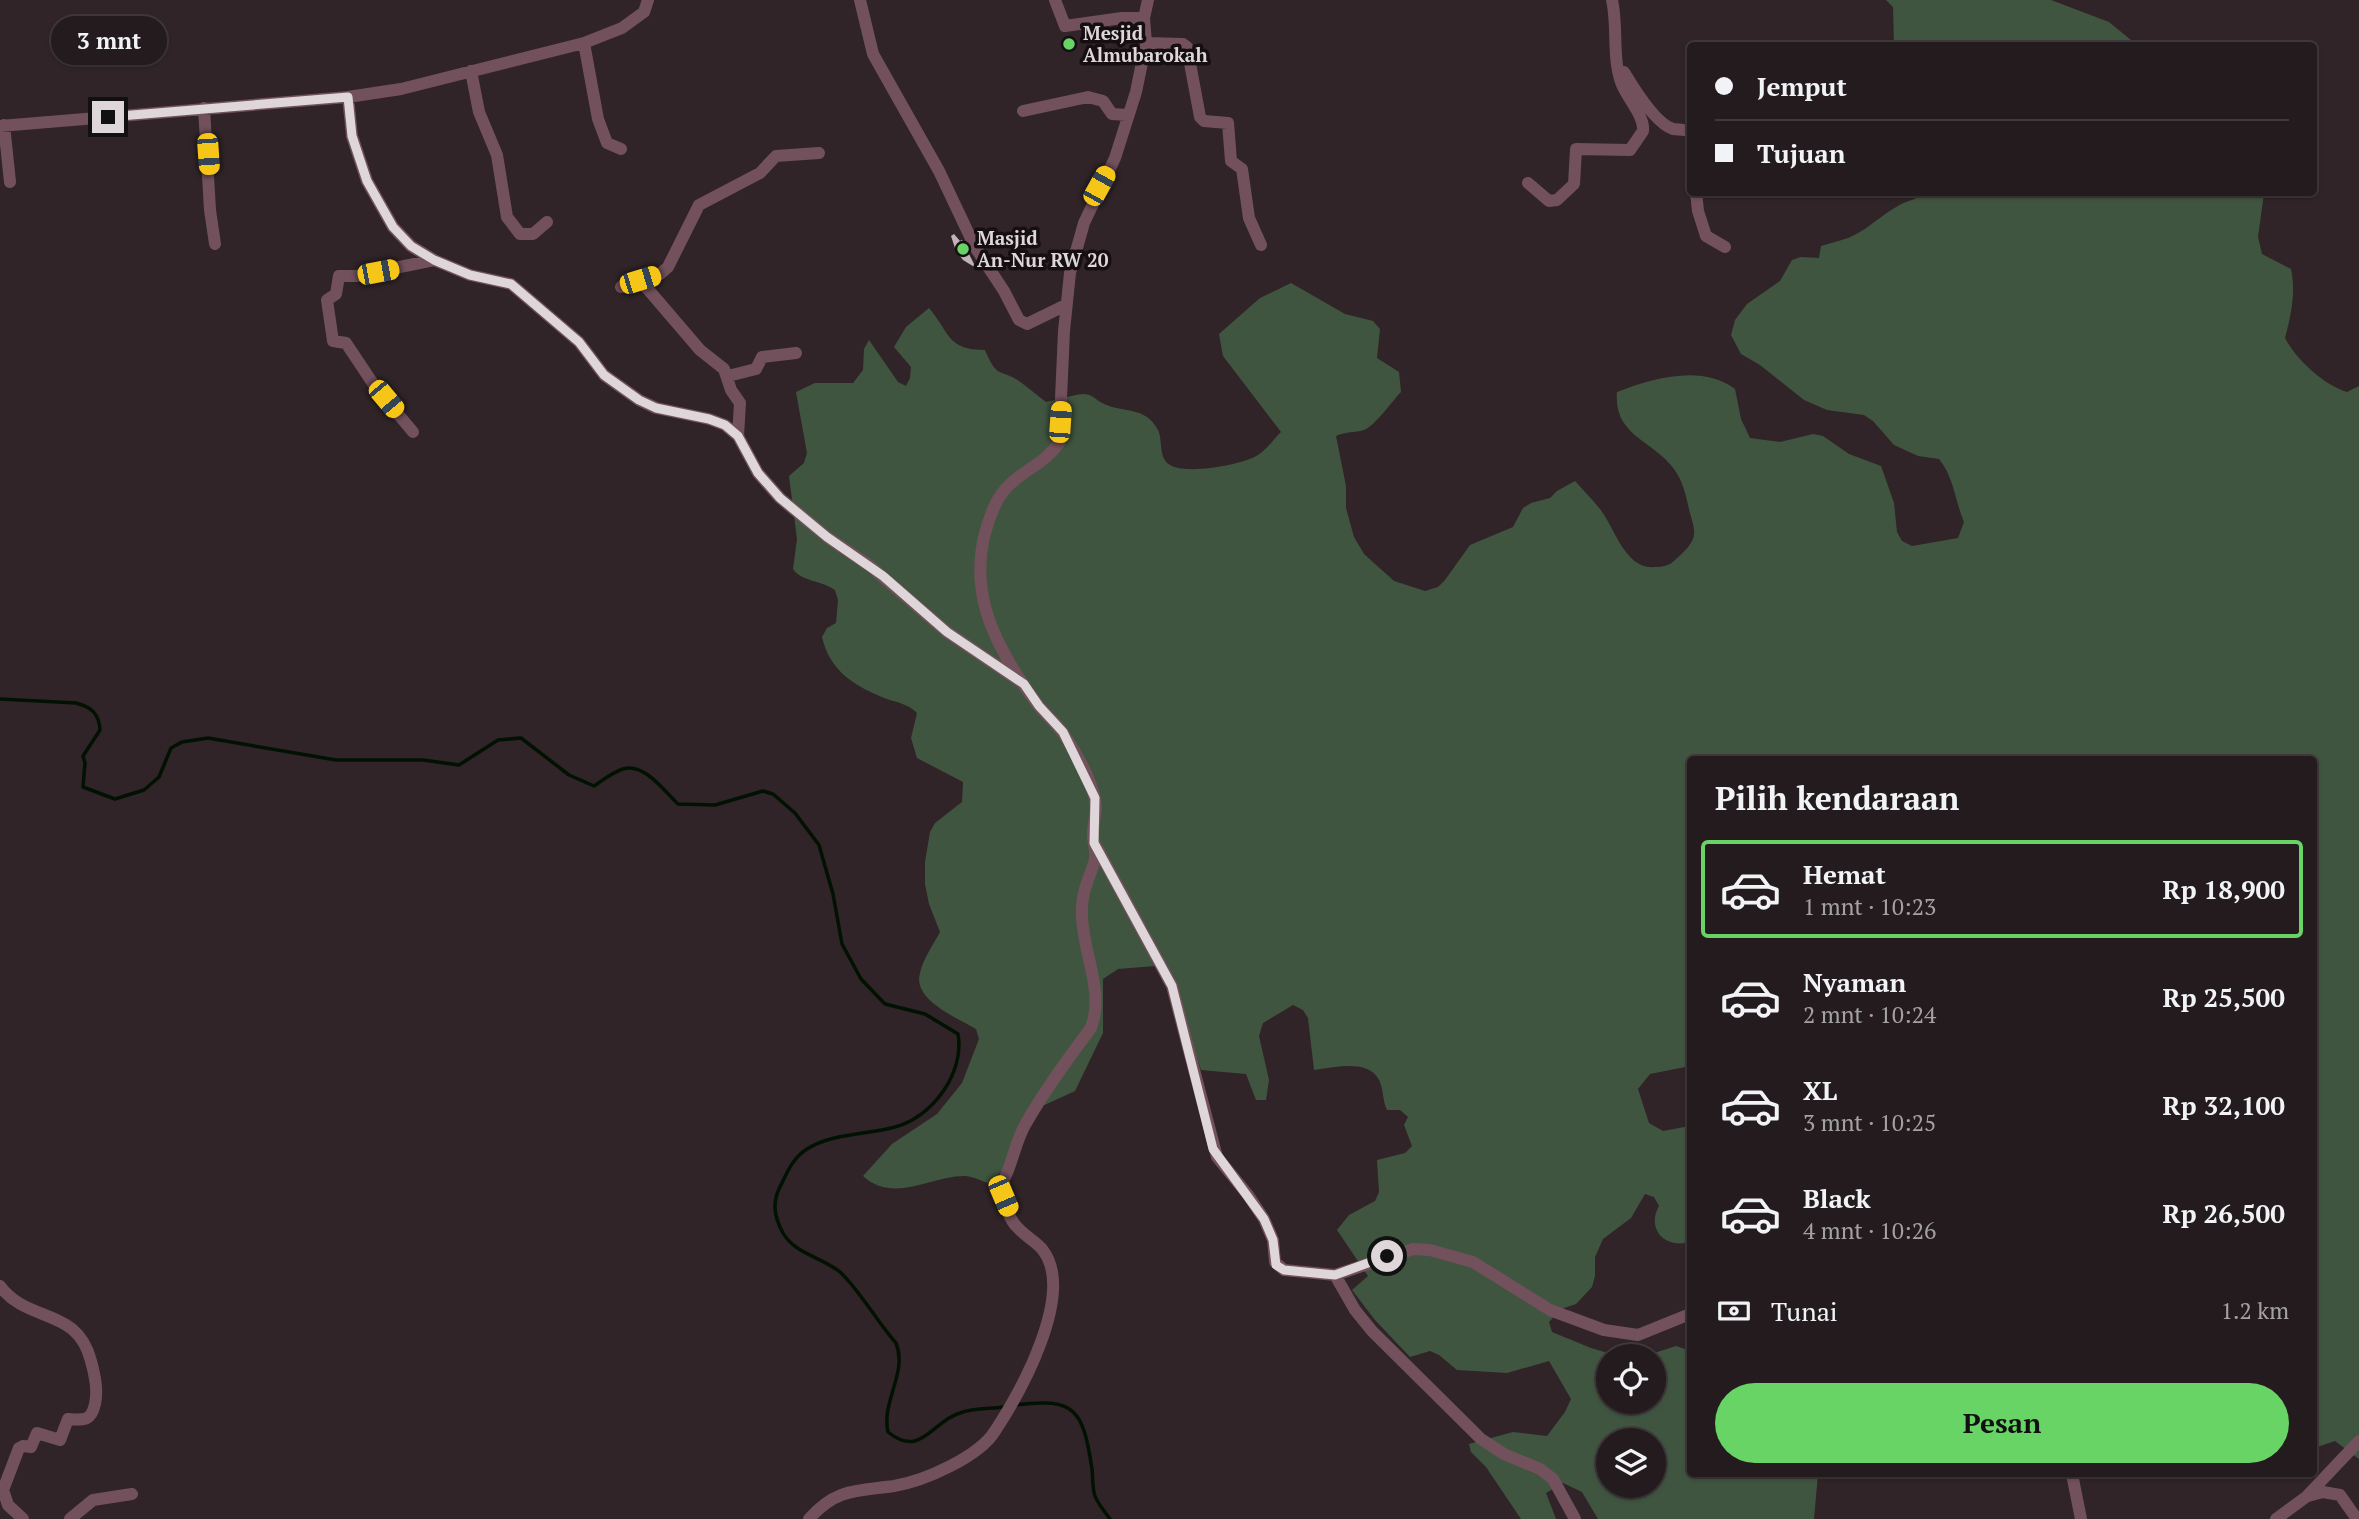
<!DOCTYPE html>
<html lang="id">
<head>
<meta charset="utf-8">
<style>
  body { margin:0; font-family:"PT Serif",serif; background:#30282b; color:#f1f3f6; height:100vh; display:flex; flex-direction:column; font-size:26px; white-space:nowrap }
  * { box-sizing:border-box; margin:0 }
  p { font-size:23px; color:#a3a1a4 }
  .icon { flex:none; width:38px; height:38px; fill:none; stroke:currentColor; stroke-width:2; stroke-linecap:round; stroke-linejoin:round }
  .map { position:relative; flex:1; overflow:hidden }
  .drawer { position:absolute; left:1687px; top:756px; width:630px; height:721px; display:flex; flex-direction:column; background:#241b1e; border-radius:7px; box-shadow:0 2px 5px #0004,0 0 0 2px #41393c }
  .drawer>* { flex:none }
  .banner { position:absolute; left:1687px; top:42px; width:630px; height:154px; border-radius:7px; box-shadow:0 2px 5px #0004,0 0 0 2px #41393c; display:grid; align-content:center; height:154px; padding:0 28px; background:#241b1e }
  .controls { position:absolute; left:1596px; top:1344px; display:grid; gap:14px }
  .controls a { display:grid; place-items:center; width:70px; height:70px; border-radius:50%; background:#241b1e; box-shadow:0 2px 5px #0004,0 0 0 2px #41393c; font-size:35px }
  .end { position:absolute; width:32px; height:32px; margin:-16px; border:9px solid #ded6d9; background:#111; box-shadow:0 0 0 4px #111 }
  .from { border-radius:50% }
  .bubble { position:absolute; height:49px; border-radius:24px; background:#241b1e; box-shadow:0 2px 5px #0004,0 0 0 2px #41393c; font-size:23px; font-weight:800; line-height:49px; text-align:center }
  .car { position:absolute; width:21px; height:42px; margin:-21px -10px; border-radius:9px; box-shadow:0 0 5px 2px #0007; background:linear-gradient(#f5c518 24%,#345 0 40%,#f5c518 0 76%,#345 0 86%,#f5c518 0) }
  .banner b { display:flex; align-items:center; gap:24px; height:66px; font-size:26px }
  .banner b+b { border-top:2px solid #41393c }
  .banner i { width:18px; height:18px; background:#f1f3f6 }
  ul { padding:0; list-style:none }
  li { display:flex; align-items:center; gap:21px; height:98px; margin:0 14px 10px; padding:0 14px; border:4px solid transparent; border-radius:7px }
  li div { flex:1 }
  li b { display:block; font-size:26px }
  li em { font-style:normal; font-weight:800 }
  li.active { border-color:#68d465 }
  li>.icon { width:63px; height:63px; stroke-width:1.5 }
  h2 { padding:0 28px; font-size:32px; line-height:84px }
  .pay { display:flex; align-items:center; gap:18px; height:77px; padding:0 28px; font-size:26px }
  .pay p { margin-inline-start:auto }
  .cta { display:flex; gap:14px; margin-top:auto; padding:14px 28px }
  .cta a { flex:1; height:80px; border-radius:42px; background:#68d465; color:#111; font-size:28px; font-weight:800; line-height:80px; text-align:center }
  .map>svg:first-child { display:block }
  .forest { fill:#40553f; fill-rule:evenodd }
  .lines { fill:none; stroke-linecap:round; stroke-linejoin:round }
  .stream { stroke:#021202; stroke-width:3.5 }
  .building { fill:#c3b3b9 }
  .minor { stroke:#72515d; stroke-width:12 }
  .route { stroke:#ded6d9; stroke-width:9 }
  .poi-dot { fill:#68d465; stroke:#150f11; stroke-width:2.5 }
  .labels { text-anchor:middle; stroke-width:7; stroke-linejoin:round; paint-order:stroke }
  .poi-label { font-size:19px; font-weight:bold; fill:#ded6d9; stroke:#150f11; text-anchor:start }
</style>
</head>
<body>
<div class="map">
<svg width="2359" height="1519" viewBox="0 0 2359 1519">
  <rect width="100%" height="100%" fill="#302428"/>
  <path class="forest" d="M 1886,0 L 2051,0 L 2109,22 L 2137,45 L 1894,45 L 1893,7 Z
    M 1918,193 L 2264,193 L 2258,237 L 2262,254 L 2291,269 C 2296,293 2291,315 2285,338 C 2296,359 2323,385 2347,392 L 2359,386 L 2359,1459 L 2335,1441 L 2314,1448 L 2314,760 L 1690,760 L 1690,1066 L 1650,1074 L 1638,1089 L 1649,1123 L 1663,1131 L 1690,1126 L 1690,1242 C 1665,1249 1646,1229 1659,1206 L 1654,1197 L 1645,1194 L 1631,1218 L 1603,1239 L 1595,1257 L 1595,1276 L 1592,1287 L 1576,1304 L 1561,1309 L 1549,1322 L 1552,1332 L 1591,1348 L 1618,1356 L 1608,1356 L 1608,1402 L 1654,1402 L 1654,1356 L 1645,1356 L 1676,1346 L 1685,1349 L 1690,1395 L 1690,1474 L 1818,1474 L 1814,1519 L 1598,1519 L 1582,1492 L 1563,1483 L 1546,1493 L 1556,1519 L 1521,1519 L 1486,1467 L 1471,1452 L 1469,1444 L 1513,1432 L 1547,1436 L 1565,1412 L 1571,1399 L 1549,1361 L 1507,1373 L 1457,1370 L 1439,1355 L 1430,1351 L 1410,1357 L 1375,1320 L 1352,1290 L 1368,1276 L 1337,1230 L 1349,1215 L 1375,1201 L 1379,1192 L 1377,1160 L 1405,1153 L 1412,1146 L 1404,1125 L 1408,1117 L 1400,1110 L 1387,1110 C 1382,1100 1384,1088 1378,1078 C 1365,1059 1333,1068 1314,1070 L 1308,1018 L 1303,1010 L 1293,1005 L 1263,1023 L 1259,1036 L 1269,1080 L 1266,1100 L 1256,1100 L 1246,1074 L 1201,1070 L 1167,965 L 1118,969 L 1103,979 L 1103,1033 L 1075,1091 L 1025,1114 L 1002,1170 L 991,1184 C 983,1182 973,1176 964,1176 C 930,1176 894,1204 863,1176 L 892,1144 L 937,1114 L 962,1083 L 979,1039 L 976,1029 C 958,1018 912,1000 920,973 C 923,959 933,945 940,932 L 929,904 L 925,884 L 925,862 L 930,832 L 935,823 L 962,802 L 963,782 L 917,758 L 911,738 L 917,713 C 908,704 899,703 887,699 C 856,687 830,672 822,637 L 827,628 L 836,623 L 838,600 L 835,590 C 823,581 800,581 793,569 L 797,539 L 789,476 L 804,463 L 807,453 L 796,392 L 815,383 L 853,383 L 863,370 L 864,349 L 869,340 L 898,382 L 906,386 L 910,378 L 911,367 L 894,347 L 906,327 L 929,308 C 950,333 947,350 985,350 C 998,382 1002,367 1023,384 C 1031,390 1038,396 1046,402 C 1058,400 1071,395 1083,394 C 1092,394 1095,399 1102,403 C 1123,414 1145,405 1158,430 C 1163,440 1158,458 1170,465 C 1186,475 1242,465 1258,455 C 1267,449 1274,439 1281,432 L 1223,356 L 1219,334 L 1260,298 L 1291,283 L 1345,314 L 1373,321 L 1380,329 L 1377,358 L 1399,372 L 1401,392 C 1392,401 1375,426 1364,430 C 1355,433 1346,431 1336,436 L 1346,486 L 1346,508 L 1354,537 L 1364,554 L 1394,581 L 1425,591 L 1438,587 L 1445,580 L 1470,545 L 1513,527 L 1523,508 L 1531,503 L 1550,498 L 1557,491 L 1575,481 C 1583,490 1592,499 1600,509 C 1615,528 1625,570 1655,567 C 1663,567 1669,566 1675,560 C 1682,554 1693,544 1694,535 C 1695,527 1691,518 1689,509 C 1686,496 1683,481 1674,469 C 1654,441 1613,436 1617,392 C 1653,378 1702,364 1735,389 L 1741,419 L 1750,438 L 1780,442 L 1813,434 L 1823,436 L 1849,454 L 1881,466 L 1894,503 L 1897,532 L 1902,541 L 1912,546 L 1958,538 L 1964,522 C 1955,501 1954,477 1939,459 L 1918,456 L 1894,445 L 1873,421 L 1864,415 L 1827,410 L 1804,400 L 1760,365 L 1741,354 L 1731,335 L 1735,320 L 1747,304 L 1780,281 L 1792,260 L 1801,257 L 1819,258 L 1821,246 C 1830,243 1840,241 1848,238 C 1873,228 1888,206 1915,199 ZM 1608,1440 L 1654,1440 L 1654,1486 L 1608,1486 Z"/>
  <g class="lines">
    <path class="stream" d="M 0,699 L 76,703 C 91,707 99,713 100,730 L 83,756 L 85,763 L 83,787 L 115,799 L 144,790 L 159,777 L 171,748 L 182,742 L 208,738 L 336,760 L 423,760 L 459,765 L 498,740 L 521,738 L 569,775 L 594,786 C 603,780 613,772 623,769 C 644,762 665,792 678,804 L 715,805 L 763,791 L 773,794 L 795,813 L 819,845 L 833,894 L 842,944 L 861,979 L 885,1004 L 925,1014 L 958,1034 C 965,1072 933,1117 895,1127 C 866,1135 832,1133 807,1149 C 794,1157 788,1170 782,1183 C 772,1200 773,1215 783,1233 C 795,1254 822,1257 840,1272 C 857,1287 879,1324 896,1343 C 908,1373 881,1401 888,1432 C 921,1459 932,1421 960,1413 C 973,1408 990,1409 1004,1407
      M 1015,1405 C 1076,1397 1083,1410 1092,1469 C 1093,1477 1092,1488 1095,1496 C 1098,1504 1105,1512 1110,1519"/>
  </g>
  <path class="building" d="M 954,234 L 960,241 L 962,240 L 976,268 L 963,260 L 956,251 L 951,236 Z"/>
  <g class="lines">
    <path class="minor" d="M 860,0 L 873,54 L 939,171 L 975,247 L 1004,291 L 1019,320 L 1027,324 L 1066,305
      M 1055,0 L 1065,26 L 1122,18 L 1144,18
      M 584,43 L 598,119 L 607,143 L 621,149
      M 1146,43 L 1183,44 L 1187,47 L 1200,117 L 1204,121 L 1228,123 L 1231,161 L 1242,169 L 1249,218 L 1261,245
      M 471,71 L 479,112 L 497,155 L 507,217 L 520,234 L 533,234 L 547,222
      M 1624,72 C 1633,87 1656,124 1673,129 C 1679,130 1685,129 1690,132
      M 348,97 L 352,136 L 367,181 L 393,227 L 411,246 L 434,260 L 470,275 L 511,284 L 579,342 L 604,375 L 639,400 L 656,408 L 709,419 L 725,425 L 738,436 L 758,473 L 780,498 L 827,537 L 870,566 L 947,632 L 1021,682
      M 204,108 L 210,210 L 215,244
      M 1023,111 L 1088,97 L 1103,101 L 1112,114 L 1127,115
      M 4,125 L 10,182
      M 0,126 L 348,97 L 401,89 L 584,43 L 622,28 L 644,12 L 648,0
      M 1528,183 L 1549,201 L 1557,200 L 1574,184 L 1576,149 L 1630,150 L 1643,131 C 1645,116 1626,97 1621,82 C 1612,57 1618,26 1612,0
      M 1696,192 L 1698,211 L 1706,236 L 1725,247
      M 621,287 L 640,280
      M 728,376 L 756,369 L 762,357 L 796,353
      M 413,432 L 376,388 L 346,343 L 333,341 L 327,300 L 336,294 L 339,276 L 356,276 L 434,260
      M 738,436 L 740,403 L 731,390 L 724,369 L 700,350 L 640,280 L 660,274 L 668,267 L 699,205 L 760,173 L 776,156 L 819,153
      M 1096,846 L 1172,986 L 1217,1157 L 1248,1195 L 1264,1219 L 1273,1240 L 1275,1262 L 1284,1270 L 1335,1275 L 1413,1249 L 1430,1250 L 1473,1262 L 1550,1310 L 1604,1330 L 1638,1335 L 1690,1314
      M 1335,1275 L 1355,1310 L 1372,1331 L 1481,1439 L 1504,1454 L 1540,1469 L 1553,1479 L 1575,1519
      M 0,1286 C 28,1324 77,1306 91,1361 C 95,1376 98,1390 95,1404 C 91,1422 83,1420 68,1419 L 60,1440 L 37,1433 L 31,1447 L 23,1446 L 19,1448 L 3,1490 L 8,1505 L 23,1519
      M 2072,1474 L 2081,1519
      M 2308,1496 L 2323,1492 L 2340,1495 L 2357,1519
      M 70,1519 L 93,1500 L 132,1494
      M 809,1519 C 836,1488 857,1491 894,1486 C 924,1481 979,1457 995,1431 C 1020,1393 1077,1292 1042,1249 C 1035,1241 1025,1236 1018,1228 C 1010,1221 1002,1200 1001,1190 C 1001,1183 1006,1176 1008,1170 C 1014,1155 1017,1139 1025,1125 C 1043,1093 1069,1057 1091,1028 C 1105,990 1082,952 1082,914 C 1081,894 1088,881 1094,863 C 1097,855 1094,845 1093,837 C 1092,824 1098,813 1095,800 C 1091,778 1075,751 1063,733 C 1056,723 1046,715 1038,705 C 992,644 960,581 995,505 C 1010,473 1041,469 1059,443 L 1064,331 L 1070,273 L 1084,223 L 1115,158 L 1136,92 L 1146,43 L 1144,18 L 1148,0
      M 2276,1519 L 2306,1497 L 2359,1441"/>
  </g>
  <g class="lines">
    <path class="route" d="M 108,117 L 348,97 L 352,136 L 367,181 L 393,227 L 411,246 L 434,260 L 470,275 L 511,284 L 579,342 L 604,375 L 639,400 L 656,408 L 709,419 L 725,425 L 738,436 L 758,473 L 780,498 L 827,537 L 883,576 L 947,632 L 1024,684 L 1039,706 L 1063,732 L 1095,798 L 1094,843 L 1172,986 L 1213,1149 L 1264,1219 L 1273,1240 L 1276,1265 L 1284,1270 L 1335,1275 L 1387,1256"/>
  </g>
  <g class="poi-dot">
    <circle cx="1069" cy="44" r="7"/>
    <circle cx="963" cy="249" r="7"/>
  </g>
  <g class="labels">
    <g class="poi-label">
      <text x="1083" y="40">Mesjid<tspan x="1083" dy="22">Almubarokah</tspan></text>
      <text x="977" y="245">Masjid<tspan x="977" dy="22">An-Nur RW 20</tspan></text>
    </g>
  </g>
</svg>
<div class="controls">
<a><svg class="icon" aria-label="locate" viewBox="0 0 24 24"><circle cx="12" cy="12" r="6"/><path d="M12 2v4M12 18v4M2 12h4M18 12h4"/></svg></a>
<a><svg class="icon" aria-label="layers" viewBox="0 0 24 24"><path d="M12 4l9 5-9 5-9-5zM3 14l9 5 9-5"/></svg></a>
</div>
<i class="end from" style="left:1387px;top:1256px"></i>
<i class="end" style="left:108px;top:117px"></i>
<div class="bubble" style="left:51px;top:16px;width:116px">3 mnt</div>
<i class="car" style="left:208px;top:154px;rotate:176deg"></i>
<i class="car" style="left:1099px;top:186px;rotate:29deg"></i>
<i class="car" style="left:378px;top:272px;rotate:79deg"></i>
<i class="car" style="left:640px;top:280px;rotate:73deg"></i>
<i class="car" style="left:386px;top:399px;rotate:140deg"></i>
<i class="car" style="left:1060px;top:422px;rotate:4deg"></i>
<i class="car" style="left:1003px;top:1196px;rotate:157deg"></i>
<div class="banner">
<b><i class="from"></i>Jemput</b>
<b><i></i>Tujuan</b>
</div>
<section class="drawer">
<h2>Pilih kendaraan</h2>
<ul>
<li class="active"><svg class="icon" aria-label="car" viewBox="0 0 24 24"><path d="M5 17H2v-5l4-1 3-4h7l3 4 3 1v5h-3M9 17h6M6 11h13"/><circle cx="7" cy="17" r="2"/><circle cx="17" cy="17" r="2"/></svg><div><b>Hemat</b><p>1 mnt · 10:23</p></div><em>Rp 18,900</em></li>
<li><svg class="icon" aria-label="car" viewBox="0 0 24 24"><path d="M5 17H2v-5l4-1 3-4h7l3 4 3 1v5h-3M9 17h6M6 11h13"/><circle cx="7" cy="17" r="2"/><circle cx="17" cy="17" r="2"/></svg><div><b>Nyaman</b><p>2 mnt · 10:24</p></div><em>Rp 25,500</em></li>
<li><svg class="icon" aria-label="car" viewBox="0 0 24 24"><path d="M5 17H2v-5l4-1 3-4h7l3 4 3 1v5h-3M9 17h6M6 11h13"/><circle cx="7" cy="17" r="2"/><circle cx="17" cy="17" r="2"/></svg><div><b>XL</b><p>3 mnt · 10:25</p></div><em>Rp 32,100</em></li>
<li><svg class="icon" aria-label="car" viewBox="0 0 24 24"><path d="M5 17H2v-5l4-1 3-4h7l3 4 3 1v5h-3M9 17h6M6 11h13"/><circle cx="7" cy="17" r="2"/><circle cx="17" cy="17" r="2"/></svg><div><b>Black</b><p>4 mnt · 10:26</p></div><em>Rp 26,500</em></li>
</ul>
<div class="pay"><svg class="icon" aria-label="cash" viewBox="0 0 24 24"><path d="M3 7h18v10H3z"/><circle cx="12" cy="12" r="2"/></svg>Tunai<p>1.2 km</p></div>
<div class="cta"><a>Pesan</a></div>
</section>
</div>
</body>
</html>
